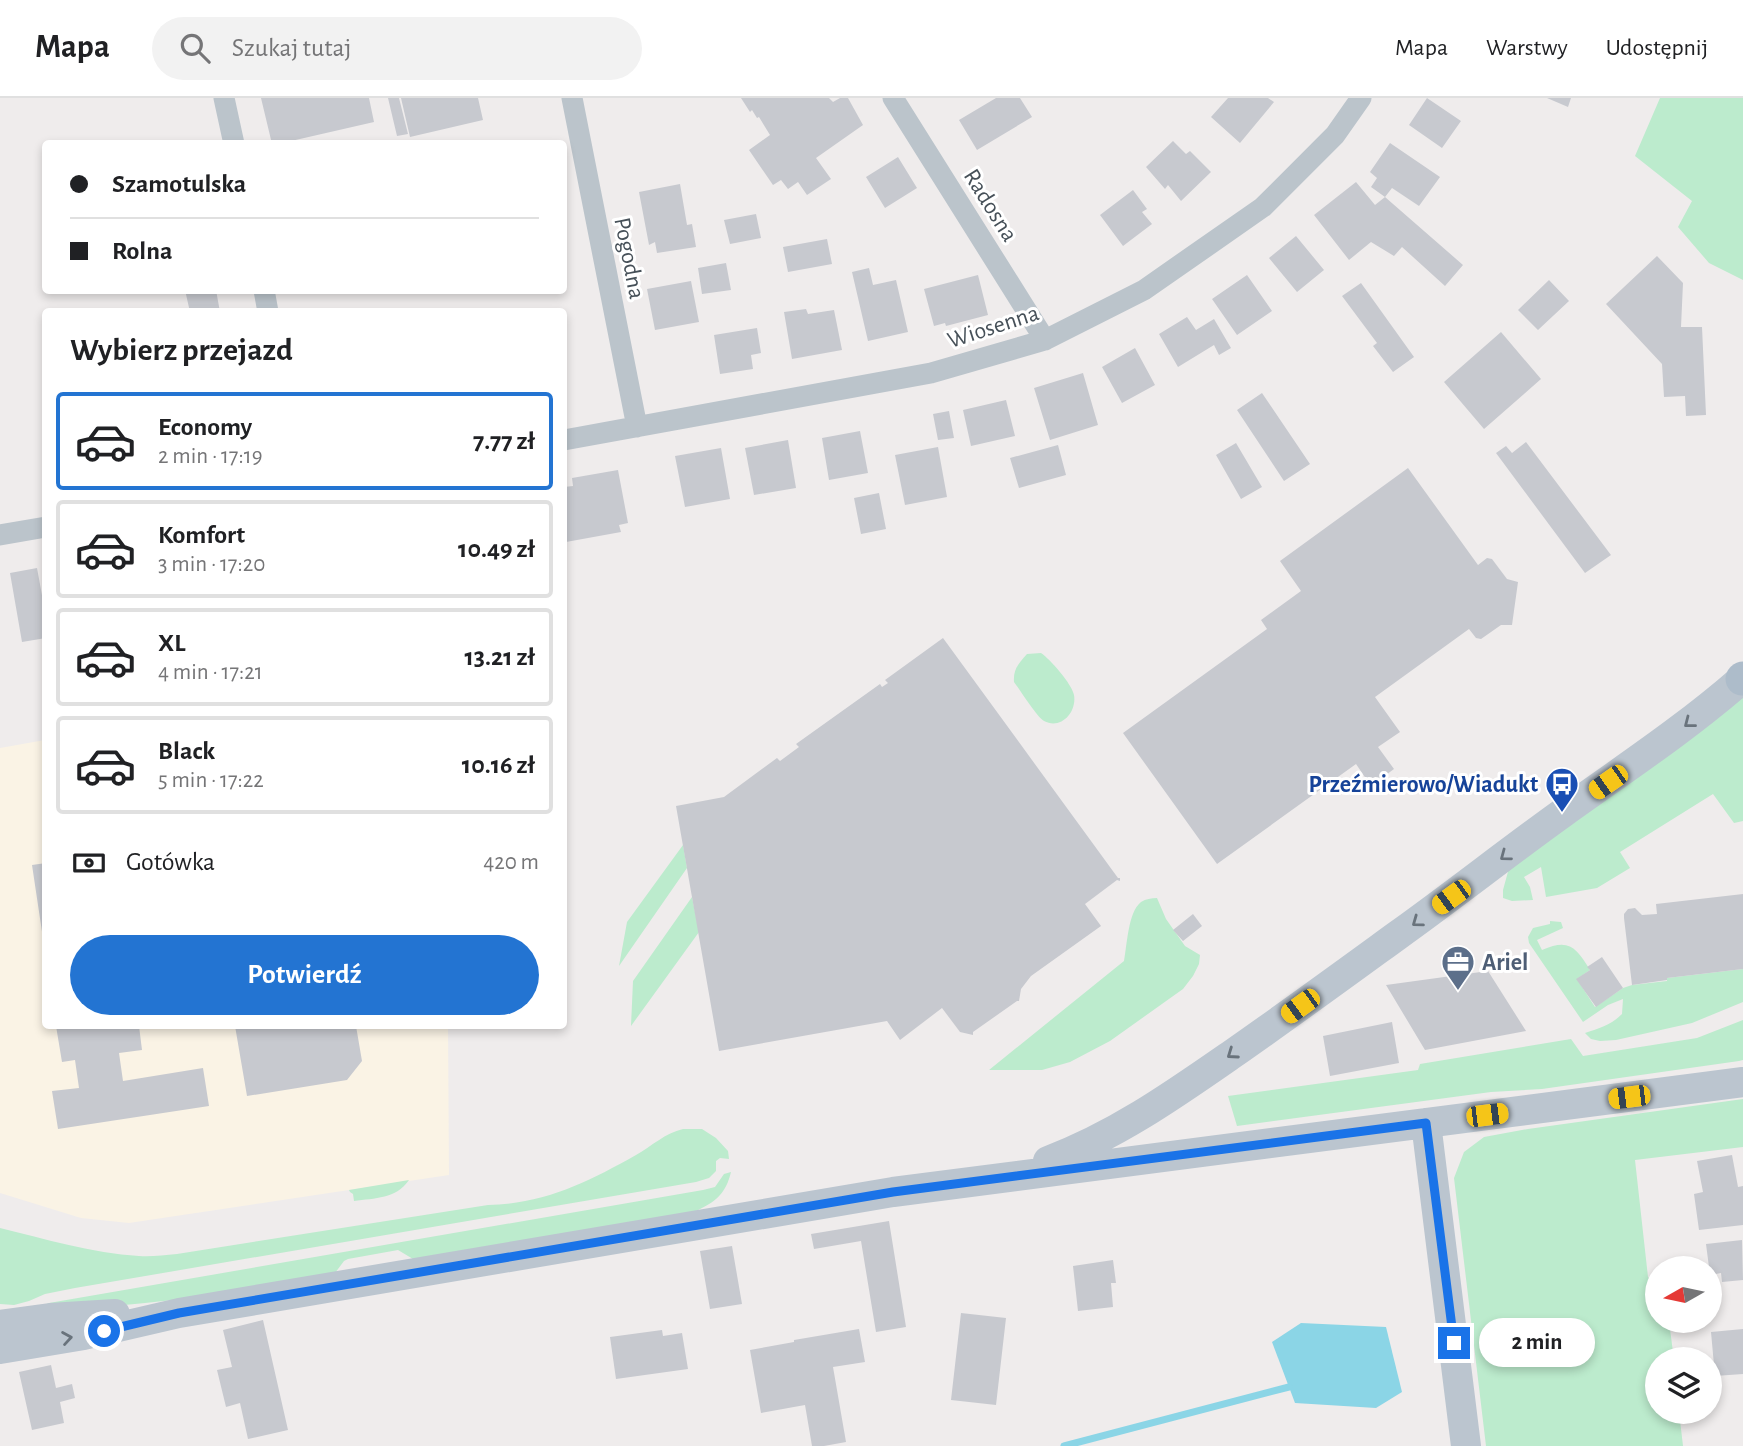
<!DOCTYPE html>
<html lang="pl">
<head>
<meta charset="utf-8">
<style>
  body { margin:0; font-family:"Alegreya Sans",sans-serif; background:#f2f2f2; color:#202124; height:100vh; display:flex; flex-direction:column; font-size:26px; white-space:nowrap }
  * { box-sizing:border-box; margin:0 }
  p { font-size:23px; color:#757577 }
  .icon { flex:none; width:38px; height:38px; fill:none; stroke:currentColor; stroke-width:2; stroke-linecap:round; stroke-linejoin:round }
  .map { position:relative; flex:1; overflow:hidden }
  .details { position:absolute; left:42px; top:210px; width:525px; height:721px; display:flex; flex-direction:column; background:#fff; border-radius:7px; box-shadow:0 4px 10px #0003 }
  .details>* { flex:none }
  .banner { position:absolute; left:42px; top:42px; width:525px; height:154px; border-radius:7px; box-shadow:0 4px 10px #0003; display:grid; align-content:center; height:154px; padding:0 28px; background:#fff }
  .needle { width:46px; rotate:261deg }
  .tools { position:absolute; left:1645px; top:1158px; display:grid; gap:14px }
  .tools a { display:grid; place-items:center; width:77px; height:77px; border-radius:50%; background:#fff; box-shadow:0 4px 10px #0003; font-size:35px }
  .end { position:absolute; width:32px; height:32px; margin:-16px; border:9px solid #1a73e8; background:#fff; box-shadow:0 0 0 4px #fff }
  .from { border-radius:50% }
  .bubble { position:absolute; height:49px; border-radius:24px; background:#fff; box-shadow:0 4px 10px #0003; font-size:23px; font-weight:600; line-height:49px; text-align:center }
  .car { position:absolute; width:21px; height:42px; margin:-21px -10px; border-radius:9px; box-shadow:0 0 5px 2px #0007; background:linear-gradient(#f5c518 24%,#345 0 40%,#f5c518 0 76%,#345 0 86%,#f5c518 0) }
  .banner b { display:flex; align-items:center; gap:24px; height:66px; font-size:26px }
  .banner b+b { border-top:2px solid #e0e0e0 }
  .banner i { width:18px; height:18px; background:#202124 }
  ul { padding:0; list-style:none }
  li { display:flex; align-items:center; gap:21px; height:98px; margin:0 14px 10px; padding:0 14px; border:4px solid #e0e0e0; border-radius:7px }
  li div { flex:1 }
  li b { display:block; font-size:26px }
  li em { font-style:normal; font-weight:600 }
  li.active { border-color:#2374d2 }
  li>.icon { width:63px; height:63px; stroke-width:1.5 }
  h2 { padding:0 28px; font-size:32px; line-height:84px }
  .pay { display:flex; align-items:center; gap:18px; height:77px; padding:0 28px; font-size:26px }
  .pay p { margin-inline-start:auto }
  .primary-button { display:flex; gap:14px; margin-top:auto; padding:14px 28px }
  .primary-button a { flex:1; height:80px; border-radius:42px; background:#2374d2; color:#fff; font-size:28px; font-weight:600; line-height:80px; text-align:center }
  header { display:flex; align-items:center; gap:42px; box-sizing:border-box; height:98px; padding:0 35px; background:#fff; border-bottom:2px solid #e0e0e0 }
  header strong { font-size:33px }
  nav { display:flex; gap:38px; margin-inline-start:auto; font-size:24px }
  .search { width:490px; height:63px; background:#f2f2f2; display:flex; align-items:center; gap:18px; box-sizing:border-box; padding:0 24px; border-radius:38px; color:#757577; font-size:26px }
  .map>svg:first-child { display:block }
  .commercial { fill:#faf3e5 }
  .green { fill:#bcebcd }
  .water { fill:#8bd5e6 }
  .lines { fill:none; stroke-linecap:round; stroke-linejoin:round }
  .stream { stroke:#8bd5e6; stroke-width:7 }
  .building { fill:#c7c9cf }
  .street { stroke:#bbc4cb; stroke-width:21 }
  .secondary { stroke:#bbc5cf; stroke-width:30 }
  .primary { stroke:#adbcca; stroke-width:33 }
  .oneway { stroke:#69737c }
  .route { stroke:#1a73e8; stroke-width:9 }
  .labels { text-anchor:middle; stroke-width:6; stroke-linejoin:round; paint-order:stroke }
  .street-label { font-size:24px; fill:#465058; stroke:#fff }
  .transit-label { font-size:24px; font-weight:bold; fill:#164399; stroke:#fff; text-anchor:end }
  .service-label { font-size:24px; font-weight:bold; fill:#4e5e75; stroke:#fff; text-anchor:start }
</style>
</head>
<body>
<header>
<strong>Mapa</strong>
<div class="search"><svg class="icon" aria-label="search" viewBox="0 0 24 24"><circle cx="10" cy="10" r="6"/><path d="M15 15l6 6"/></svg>Szukaj tutaj</div>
<nav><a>Mapa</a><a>Warstwy</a><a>Udostępnij</a></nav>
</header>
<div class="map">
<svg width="1743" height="1348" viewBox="0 0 1743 1348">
  <rect width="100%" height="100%" fill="#efecec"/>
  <path class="commercial" d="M 45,642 L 46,928 L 448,928 L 449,1077 L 129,1125 L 81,1120 L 0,1095 L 0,650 Z"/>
  <path class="green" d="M 1660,0 L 1743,0 L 1743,182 L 1709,165 L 1678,129 L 1692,103 L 1635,58 Z
    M 1041,555 C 1050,561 1072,586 1074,597 C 1077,614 1061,632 1044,623 C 1037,619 1020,592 1014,584 C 1013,571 1019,565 1027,556 Z
    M 1743,595 L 1743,723 L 1734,725 L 1713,696 L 1620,754 L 1630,770 L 1597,790 L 1546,799 L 1541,769 L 1524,779 L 1530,789 L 1533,802 L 1512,803 L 1503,800 L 1503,792 L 1509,770 Z
    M 683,747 L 687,770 L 619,868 L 627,824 Z
    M 692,799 L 699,834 L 631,928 L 633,883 Z
    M 1157,800 L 1166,821 L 1185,848 L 1200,857 L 1199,866 L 1193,878 L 1183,891 L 1110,943 L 1070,964 L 1042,972 L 989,972 L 1124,863 C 1127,848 1128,814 1141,804 C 1146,801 1151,800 1157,800 Z
    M 1550,823 L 1561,824 L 1563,830 L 1537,842 L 1542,852 C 1569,840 1576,849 1590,872 L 1577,881 L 1595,909 L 1623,890 L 1632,887 L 1667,883 L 1667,880 L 1743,871 L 1743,904 L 1692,925 L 1616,942 L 1600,943 L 1591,941 L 1585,935 C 1600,930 1611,927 1622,916 L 1623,901 L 1608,907 L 1583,924 L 1529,845 L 1528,839 L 1533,830 L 1550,826 Z
    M 1743,922 L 1743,962 L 1739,963 L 1542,991 L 1491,994 L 1237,1028 L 1228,998 L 1418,972 L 1420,966 L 1571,941 L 1583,958 L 1697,940 Z
    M 1743,1001 L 1743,1049 L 1635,1062 L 1648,1179 L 1657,1190 L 1657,1223 L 1669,1223 L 1674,1262 L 1657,1262 L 1657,1314 L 1679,1314 L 1683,1348 L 1486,1348 L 1454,1080 L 1464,1054 L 1484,1039 L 1528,1031 Z
    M 683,1031 L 702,1031 L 716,1040 L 728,1053 L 729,1061 L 720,1060 L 716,1063 L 716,1073 L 709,1080 L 696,1084 L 75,1190 L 45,1196 L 29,1203 L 14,1207 L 0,1206 L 0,1130 C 45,1141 92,1155 139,1158 C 151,1159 164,1157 177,1156 L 488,1107 C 544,1106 588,1084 636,1057 C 652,1048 665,1035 683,1031 Z
    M 731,1074 C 726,1095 716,1104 696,1113 L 413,1161 L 398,1152 L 348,1161 L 344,1163 L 335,1175 C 272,1185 209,1199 145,1205 C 104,1209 64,1211 23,1216 L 49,1205 L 703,1092 L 715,1089 L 724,1076 Z
    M 409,1082 C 396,1101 375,1100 354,1103 L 353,1096 L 350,1094 L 349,1092 Z"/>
  <path class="water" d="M 1301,1225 L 1386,1229 L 1402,1294 L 1376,1310 L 1295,1305 L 1272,1244 Z"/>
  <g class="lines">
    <path class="stream" d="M 1064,1348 L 1289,1289"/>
  </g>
  <path class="building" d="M 261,0 L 369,0 L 374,24 L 278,46 L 272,46 Z
    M 388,0 L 399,0 L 408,36 L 397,38 Z
    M 401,0 L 478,0 L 483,22 L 410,39 Z
    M 741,0 L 829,0 L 833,4 L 840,0 L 848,0 L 863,27 L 816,60 L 831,81 L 807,97 L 798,84 L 788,91 L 781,82 L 773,87 L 749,52 L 770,37 L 759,19 L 757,20 L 752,12 L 750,14 Z
    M 996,0 L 1020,0 L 1032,19 L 977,52 L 959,22 Z
    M 1228,0 L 1268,0 L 1274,4 L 1240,45 L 1211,19 Z
    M 1427,0 L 1461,23 L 1442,50 L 1409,27 Z
    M 1547,0 L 1571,0 L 1568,9 Z
    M 1173,43 L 1186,56 L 1190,53 L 1211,74 L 1181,103 L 1168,87 L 1165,91 L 1146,69 Z
    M 1390,45 L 1440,79 L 1419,108 L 1392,90 L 1385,99 L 1371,89 L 1377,80 L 1370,74 Z
    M 898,59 L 917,90 L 885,110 L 866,79 Z
    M 1356,84 L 1375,107 L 1385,99 L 1463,167 L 1445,188 L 1402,149 L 1394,158 L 1371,144 L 1349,162 L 1314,117 Z
    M 680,86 L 687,127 L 692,126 L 696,149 L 657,155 L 655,144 L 649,147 L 639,94 Z
    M 1133,92 L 1147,111 L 1142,114 L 1152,126 L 1123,148 L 1100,117 Z
    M 756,116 L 761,140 L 730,146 L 724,122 Z
    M 1296,138 L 1324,172 L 1297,194 L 1269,160 Z
    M 827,141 L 832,166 L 788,174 L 783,149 Z
    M 1657,158 L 1683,185 L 1681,229 L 1702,229 L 1706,317 L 1686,318 L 1685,298 L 1664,299 L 1662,266 L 1606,206 Z
    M 726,165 L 731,192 L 702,196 L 698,170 Z
    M 869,170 L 873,187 L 896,182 L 908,234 L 868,243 L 852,174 Z
    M 978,177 L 988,217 L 946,228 L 945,225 L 934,228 L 924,191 Z
    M 1247,177 L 1272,213 L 1237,237 L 1212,201 Z
    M 1549,182 L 1569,203 L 1538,232 L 1518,212 Z
    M 691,183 L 699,224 L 655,232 L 647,191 Z
    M 1361,185 L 1414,259 L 1393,274 L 1373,248 L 1377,245 L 1342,198 Z
    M 185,192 L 216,192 L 220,214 L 190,214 Z
    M 806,211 L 808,216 L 834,212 L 842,252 L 792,261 L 784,214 Z
    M 1187,219 L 1196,232 L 1214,221 L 1231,250 L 1219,257 L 1214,247 L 1178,269 L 1159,236 Z
    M 757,230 L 761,255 L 751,257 L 753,271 L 720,276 L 714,237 Z
    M 1501,234 L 1541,281 L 1484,331 L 1444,284 Z
    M 1135,250 L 1155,287 L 1122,305 L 1102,269 Z
    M 1083,275 L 1098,327 L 1050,342 L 1034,290 Z
    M 1262,295 L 1310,366 L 1284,383 L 1237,312 Z
    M 1006,302 L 1015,338 L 971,348 L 963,312 Z
    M 949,313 L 954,340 L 938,342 L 933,316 Z
    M 860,333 L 868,375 L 829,382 L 822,340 Z
    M 788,342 L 796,390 L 754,397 L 745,350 Z
    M 1526,344 L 1611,457 L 1585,475 L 1496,355 L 1506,348 L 1512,355 Z
    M 1236,345 L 1262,389 L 1241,401 L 1216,357 Z
    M 1058,347 L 1066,377 L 1019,390 L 1010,360 Z
    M 938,349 L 947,399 L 905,407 L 895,357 Z
    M 721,350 L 730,401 L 685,409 L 675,358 Z
    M 1408,370 L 1478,467 L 1487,460 L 1492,461 L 1507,481 L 1518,484 L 1512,527 L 1501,527 L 1481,541 L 1476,540 L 1469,531 L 1375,599 L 1400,634 L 1378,649 L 1394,671 L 1371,688 L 1356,666 L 1217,766 L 1123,635 L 1267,531 L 1261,522 L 1301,493 L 1280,463 Z
    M 618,372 L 628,425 L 619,427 L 621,434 L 566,444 L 564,431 L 564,389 L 573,388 L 572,380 Z
    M 879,395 L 886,431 L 861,436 L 854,400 Z
    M 37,470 L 46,519 L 46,540 L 22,544 L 10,475 Z
    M 943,540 L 1118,780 L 1120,780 L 1120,783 L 1117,782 L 1085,806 L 1101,828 L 1031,878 L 1021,891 L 1019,903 L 1017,903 L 973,934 L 973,937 L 960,934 L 942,910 L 900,942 L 887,923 L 719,953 L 676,708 L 724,699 L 777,660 L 780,663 L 799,649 L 796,646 L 880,586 L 882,589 L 888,585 L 885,582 Z
    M 46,765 L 46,847 L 44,847 L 32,767 Z
    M 1743,796 L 1743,871 L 1667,880 L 1667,882 L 1632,887 L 1624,820 L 1624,816 L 1628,811 L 1635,810 L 1642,817 L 1657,816 L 1656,806 Z
    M 1193,816 L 1202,828 L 1183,843 L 1173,832 Z
    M 1602,859 L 1623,890 L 1596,909 L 1576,881 L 1590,872 L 1587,869 Z
    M 1488,873 L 1526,933 L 1425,952 L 1386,887 Z
    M 1392,924 L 1399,965 L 1330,978 L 1323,938 Z
    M 56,928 L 139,928 L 142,952 L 119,955 L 123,983 L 203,970 L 209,1008 L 58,1031 L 52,993 L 79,990 L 75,962 L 62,964 Z
    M 235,928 L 356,928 L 362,963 L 347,982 L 247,998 Z
    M 1732,1057 L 1738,1089 L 1743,1088 L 1743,1127 L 1699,1132 L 1694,1096 L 1703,1094 L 1697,1063 Z
    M 889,1123 L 906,1229 L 876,1234 L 861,1143 L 814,1151 L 811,1136 Z
    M 1742,1142 L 1743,1182 L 1722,1184 L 1721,1175 L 1710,1177 L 1706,1146 Z
    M 732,1148 L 742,1206 L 710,1211 L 700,1153 Z
    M 1113,1162 L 1116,1185 L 1111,1185 L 1113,1209 L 1078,1213 L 1073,1168 Z
    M 961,1215 L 1006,1220 L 996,1307 L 951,1302 Z
    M 263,1222 L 288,1332 L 248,1341 L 240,1305 L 226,1309 L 217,1272 L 232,1269 L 223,1232 Z
    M 859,1231 L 865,1264 L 833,1269 L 846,1344 L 824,1348 L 812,1348 L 805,1307 L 761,1315 L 750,1252 L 794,1244 L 794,1242 Z
    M 1743,1231 L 1743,1276 L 1715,1278 L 1711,1234 Z
    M 662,1232 L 663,1238 L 682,1235 L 688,1271 L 616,1281 L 610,1239 Z
    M 51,1267 L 56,1290 L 72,1286 L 75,1300 L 60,1304 L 64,1325 L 32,1332 L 19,1274 Z"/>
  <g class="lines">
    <path class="street" d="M 224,0 L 234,46
      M 572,0 L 637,329
      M 893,0 L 1045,242
      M 264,192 L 268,214
      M 564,342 L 931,275 L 1045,242 L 1144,192 L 1263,109 L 1335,37 L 1361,0
      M 0,437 L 46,429"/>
    <path class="secondary" d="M 1426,1025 L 1466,1348
      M 1048,1063 C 1115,1038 1172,998 1231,957 C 1287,918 1343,877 1398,837 C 1454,797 1508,754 1564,714 C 1624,671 1686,630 1742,581
      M 0,1227 L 50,1220 L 115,1216
      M 0,1251 L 84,1237 L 179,1215 L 893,1094 L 1743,984"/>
    <path class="primary" d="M 1742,581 L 1743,580"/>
  </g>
  <defs><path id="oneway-chevron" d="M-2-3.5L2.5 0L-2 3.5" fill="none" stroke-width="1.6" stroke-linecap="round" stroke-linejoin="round" transform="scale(1.75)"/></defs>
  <g class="oneway">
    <use href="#oneway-chevron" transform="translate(1689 625) rotate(142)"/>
    <use href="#oneway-chevron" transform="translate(1505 758) rotate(143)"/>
    <use href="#oneway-chevron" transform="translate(1417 824) rotate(144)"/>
    <use href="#oneway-chevron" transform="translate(1232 956) rotate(145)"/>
    <use href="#oneway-chevron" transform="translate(67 1240) rotate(-9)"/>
  </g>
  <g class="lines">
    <path class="route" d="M 104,1233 L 179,1215 L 893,1094 L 1426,1025 L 1454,1245"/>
  </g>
  <defs>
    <symbol id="bus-pin" viewBox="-11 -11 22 30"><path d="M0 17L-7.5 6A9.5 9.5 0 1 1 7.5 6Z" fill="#1a4fb4" stroke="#fff"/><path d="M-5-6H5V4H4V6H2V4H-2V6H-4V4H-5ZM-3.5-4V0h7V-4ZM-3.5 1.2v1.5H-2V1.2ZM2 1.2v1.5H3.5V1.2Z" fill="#fff"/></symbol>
    <symbol id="office-pin" viewBox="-11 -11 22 30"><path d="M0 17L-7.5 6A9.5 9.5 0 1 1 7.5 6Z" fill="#5c6f8a" stroke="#fff"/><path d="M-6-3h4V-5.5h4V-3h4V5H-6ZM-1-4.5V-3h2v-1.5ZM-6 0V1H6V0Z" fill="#fff"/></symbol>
  </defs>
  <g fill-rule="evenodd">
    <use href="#bus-pin" x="1543" y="667" width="38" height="52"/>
    <use href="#office-pin" x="1439" y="845" width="38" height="52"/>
  </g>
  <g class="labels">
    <g class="street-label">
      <text transform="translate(991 107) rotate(58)" y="8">Radosna</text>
      <text transform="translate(630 160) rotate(79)" y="8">Pogodna</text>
      <text transform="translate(993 228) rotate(-18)" y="8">Wiosenna</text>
    </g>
    <g class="transit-label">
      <text x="1538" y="694">Przeźmierowo/Wiadukt</text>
    </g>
    <g class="service-label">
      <text x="1482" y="872">Ariel</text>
    </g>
  </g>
</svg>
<div class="tools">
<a><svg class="needle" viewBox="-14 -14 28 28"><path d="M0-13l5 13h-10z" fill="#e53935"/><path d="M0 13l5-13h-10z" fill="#757577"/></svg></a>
<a><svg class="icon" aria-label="layers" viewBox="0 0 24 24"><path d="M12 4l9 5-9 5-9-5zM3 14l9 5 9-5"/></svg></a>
</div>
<i class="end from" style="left:104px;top:1233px"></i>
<i class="end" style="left:1454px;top:1245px"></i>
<div class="bubble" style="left:1479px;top:1220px;width:116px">2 min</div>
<i class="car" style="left:1608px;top:684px;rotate:235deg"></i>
<i class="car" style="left:1451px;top:799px;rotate:234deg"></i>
<i class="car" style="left:1300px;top:908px;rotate:234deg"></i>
<i class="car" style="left:1629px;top:999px;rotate:263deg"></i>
<i class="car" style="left:1487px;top:1017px;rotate:83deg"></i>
<div class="banner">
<b><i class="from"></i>Szamotulska</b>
<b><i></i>Rolna</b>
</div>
<section class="details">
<h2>Wybierz przejazd</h2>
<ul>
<li class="active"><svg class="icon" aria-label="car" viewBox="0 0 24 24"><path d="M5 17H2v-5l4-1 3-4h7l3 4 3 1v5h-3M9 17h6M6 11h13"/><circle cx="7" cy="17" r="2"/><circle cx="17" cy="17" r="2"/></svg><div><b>Economy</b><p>2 min · 17:19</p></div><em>7.77 zł</em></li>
<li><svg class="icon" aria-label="car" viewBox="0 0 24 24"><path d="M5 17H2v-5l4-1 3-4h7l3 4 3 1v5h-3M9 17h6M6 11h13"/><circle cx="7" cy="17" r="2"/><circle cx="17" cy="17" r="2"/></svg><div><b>Komfort</b><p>3 min · 17:20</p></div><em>10.49 zł</em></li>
<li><svg class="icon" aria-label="car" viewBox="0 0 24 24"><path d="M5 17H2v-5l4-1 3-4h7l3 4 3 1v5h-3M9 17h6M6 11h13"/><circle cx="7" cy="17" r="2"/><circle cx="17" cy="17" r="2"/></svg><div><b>XL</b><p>4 min · 17:21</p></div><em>13.21 zł</em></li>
<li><svg class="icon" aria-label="car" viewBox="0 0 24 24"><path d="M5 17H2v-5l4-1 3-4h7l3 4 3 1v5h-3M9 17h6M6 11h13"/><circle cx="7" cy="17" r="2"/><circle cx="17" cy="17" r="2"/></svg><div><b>Black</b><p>5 min · 17:22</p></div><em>10.16 zł</em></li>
</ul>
<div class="pay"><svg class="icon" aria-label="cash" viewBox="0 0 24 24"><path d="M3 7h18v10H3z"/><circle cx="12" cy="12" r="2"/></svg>Gotówka<p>420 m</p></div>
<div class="primary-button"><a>Potwierdź</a></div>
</section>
</div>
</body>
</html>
